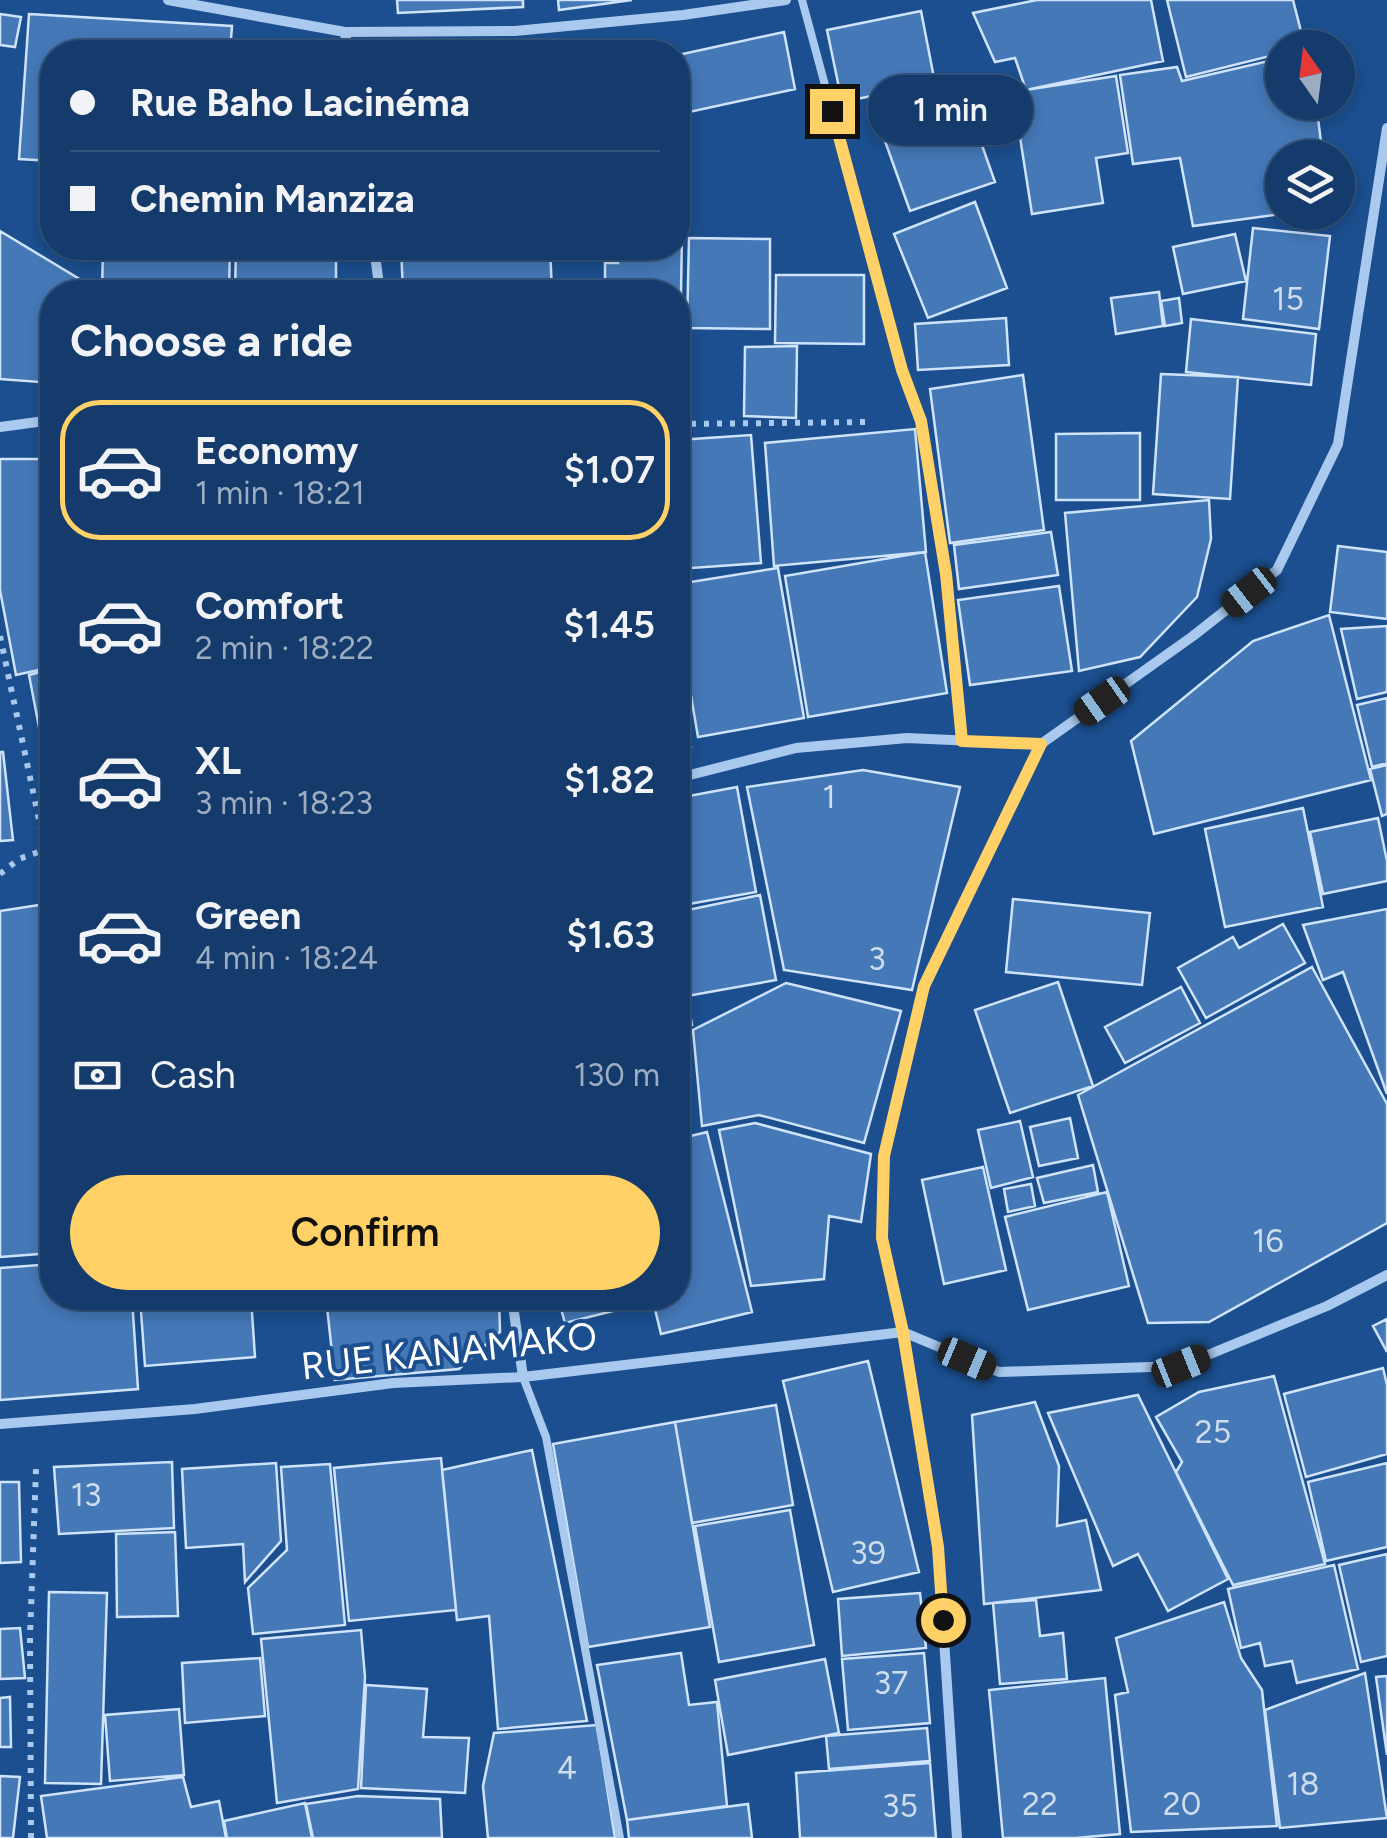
<!DOCTYPE html>
<html lang="en">
<head>
<meta charset="utf-8">
<style>
  body { margin:0; font-family:Figtree,sans-serif; background:#1d4271; color:#f1f3f6; height:100vh; display:flex; flex-direction:column; font-size:38px; white-space:nowrap }
  * { box-sizing:border-box; margin:0 }
  p { font-size:32px; color:#9dadc1 }
  .icon { flex:none; width:55px; height:55px; fill:none; stroke:currentColor; stroke-width:2; stroke-linecap:round; stroke-linejoin:round }
  .map { position:relative; flex:1; overflow:hidden }
  .drawer { position:absolute; left:40px; top:280px; width:650px; height:1030px; display:flex; flex-direction:column; background:#143b6b; border-radius:40px; box-shadow:0 5px 15px #0003,0 0 0 2px #33557e }
  .drawer>* { flex:none }
  .guide { position:absolute; left:40px; top:40px; width:650px; height:220px; border-radius:40px; box-shadow:0 5px 15px #0003,0 0 0 2px #33557e; display:grid; align-content:center; height:220px; padding:0 30px; background:#143b6b }
  .needle { width:65px; rotate:346deg }
  .fabs { position:absolute; left:1265px; top:30px; display:grid; gap:20px }
  .fabs a { display:grid; place-items:center; width:90px; height:90px; border-radius:50%; background:#143b6b; box-shadow:0 5px 15px #0003,0 0 0 2px #33557e; font-size:50px }
  .end { position:absolute; width:45px; height:45px; margin:-22px; border:12px solid #ffd166; background:#111; box-shadow:0 0 0 5px #111 }
  .from { border-radius:50% }
  .bubble { position:absolute; height:70px; border-radius:35px; background:#143b6b; box-shadow:0 5px 15px #0003,0 0 0 2px #33557e; font-size:32px; font-weight:600; line-height:70px; text-align:center }
  .car { position:absolute; width:30px; height:60px; margin:-30px -15px; border-radius:12px; box-shadow:0 0 8px 2px #0007; background:linear-gradient(#222 24%,#8ab4d8 0 40%,#222 0 76%,#8ab4d8 0 86%,#222 0) }
  .guide b { display:flex; align-items:center; gap:35px; height:95px; font-size:38px }
  .guide b+b { border-top:2px solid #33557e }
  .guide i { width:25px; height:25px; background:#f1f3f6 }
  ul { padding:0; list-style:none }
  li { display:flex; align-items:center; gap:30px; height:140px; margin:0 20px 15px; padding:0 10px; border:5px solid transparent; border-radius:40px }
  li div { flex:1 }
  li b { display:block; font-size:38px }
  li em { font-style:normal; font-weight:600 }
  li.current { border-color:#ffd166 }
  li>.icon { width:90px; height:90px; stroke-width:1.5 }
  h2 { padding:0 30px; font-size:45px; line-height:120px }
  .pay { display:flex; align-items:center; gap:25px; height:110px; padding:0 30px; font-size:38px }
  .pay p { margin-inline-start:auto }
  .cta { display:flex; gap:20px; margin-top:auto; padding:20px 30px }
  .cta a { flex:1; height:115px; border-radius:60px; background:#ffd166; color:#111; font-size:40px; font-weight:600; line-height:115px; text-align:center }
  .map>svg:first-child { display:block }
  .building { fill:#4478b7; stroke:#cfe3fa; stroke-width:2.5 }
  .lines { fill:none; stroke-linecap:round; stroke-linejoin:round }
  .path { stroke:#a9c9ee; stroke-width:6; stroke-dasharray:5 8; stroke-linecap:butt }
  .lane { stroke:#a9c9ee; stroke-width:8 }
  .street { stroke:#a9c9ee; stroke-width:10 }
  .route { stroke:#ffd166; stroke-width:12 }
  .labels { text-anchor:middle; stroke-width:8; stroke-linejoin:round; paint-order:stroke }
  .number-label { font-size:32px; fill:#d0dded }
  .street-label { font-size:38px; fill:#fff; stroke:#1b4f8f }
</style>
</head>
<body>
<div class="map">
<svg width="1387" height="1838" viewBox="0 0 1387 1838">
  <rect width="100%" height="100%" fill="#1b4f8f"/>
  <path class="building" d="M 397,0 L 523,0 L 523,7 L 398,13 Z
    M 558,0 L 632,0 L 559,10 Z
    M 1037,0 L 1151,0 L 1163,61 L 1026,90 L 1015,58 L 995,62 L 973,13 Z
    M 1167,0 L 1293,0 L 1305,47 L 1282,48 L 1282,53 L 1186,77 Z
    M 921,11 L 935,83 L 842,102 L 827,30 Z
    M 0,14 L 21,17 L 15,47 L 0,45 Z
    M 29,14 L 232,26 L 230,52 L 52,52 L 52,161 L 19,159 Z
    M 784,32 L 795,89 L 680,114 L 678,55 Z
    M 538,48 L 538,52 L 444,52 Z
    M 1282,58 L 1282,102 L 1316,102 L 1323,158 L 1282,158 L 1282,212 L 1295,212 L 1193,226 L 1180,158 L 1133,164 L 1120,75 L 1177,67 L 1182,81 Z
    M 1116,76 L 1128,153 L 1096,158 L 1103,203 L 1032,214 L 1013,92 Z
    M 961,86 L 995,182 L 910,211 L 876,116 Z
    M 975,202 L 1007,288 L 928,318 L 894,234 Z
    M 1253,228 L 1330,236 L 1319,329 L 1243,319 Z
    M 0,231 L 96,289 L 96,292 L 52,292 L 52,383 L 0,379 Z
    M 678,233 L 682,233 L 679,411 L 678,292 L 605,292 L 605,263 L 618,263 L 618,248 L 678,248 Z
    M 1235,234 L 1246,281 L 1183,294 L 1173,247 Z
    M 689,238 L 770,239 L 770,329 L 687,328 Z
    M 103,248 L 230,248 L 229,292 L 102,292 Z
    M 236,248 L 336,248 L 336,292 L 235,292 Z
    M 401,248 L 550,248 L 552,292 L 403,292 Z
    M 776,275 L 864,275 L 864,344 L 775,343 Z
    M 1159,292 L 1163,326 L 1116,334 L 1111,298 Z
    M 1179,298 L 1182,323 L 1165,326 L 1161,301 Z
    M 1006,318 L 1009,365 L 918,370 L 915,324 Z
    M 1191,319 L 1316,334 L 1311,385 L 1186,372 Z
    M 797,346 L 796,418 L 744,416 L 745,347 Z
    M 1161,374 L 1238,377 L 1230,499 L 1153,494 Z
    M 1023,375 L 1044,530 L 950,543 L 930,389 Z
    M 915,429 L 926,552 L 774,566 L 765,443 Z
    M 1140,433 L 1140,500 L 1056,500 L 1056,434 Z
    M 751,435 L 761,563 L 678,569 L 678,440 Z
    M 0,459 L 52,459 L 52,667 L 16,675 L 0,590 Z
    M 1209,500 L 1211,539 L 1197,597 L 1140,657 L 1079,671 L 1065,513 Z
    M 1051,532 L 1058,575 L 959,589 L 954,545 Z
    M 1338,546 L 1387,552 L 1387,619 L 1330,612 Z
    M 925,552 L 947,693 L 808,717 L 785,576 Z
    M 778,568 L 804,718 L 698,737 L 678,619 L 678,584 Z
    M 1059,586 L 1072,671 L 970,685 L 958,600 Z
    M 1329,615 L 1371,780 L 1154,834 L 1131,741 L 1253,641 Z
    M 1387,626 L 1387,692 L 1357,699 L 1341,629 Z
    M 678,656 L 691,747 L 678,749 Z
    M 52,669 L 52,795 L 29,675 Z
    M 1387,698 L 1387,763 L 1372,767 L 1357,705 Z
    M 0,752 L 3,752 L 13,840 L 0,841 Z
    M 1387,765 L 1387,814 L 1382,816 L 1370,769 Z
    M 863,770 L 960,787 L 912,990 L 784,970 L 747,787 Z
    M 737,787 L 756,892 L 678,906 L 678,798 Z
    M 1303,808 L 1323,907 L 1225,927 L 1205,829 Z
    M 1378,818 L 1387,861 L 1387,881 L 1323,894 L 1310,832 Z
    M 760,895 L 776,980 L 687,996 L 692,1025 L 678,1027 L 678,912 Z
    M 1013,899 L 1150,913 L 1142,985 L 1006,972 Z
    M 52,903 L 52,1253 L 0,1257 L 0,911 Z
    M 1387,909 L 1387,1094 L 1343,972 L 1323,980 L 1303,925 Z
    M 1283,924 L 1305,963 L 1206,1018 L 1178,968 L 1233,937 L 1239,948 Z
    M 1312,967 L 1387,1104 L 1387,1223 L 1209,1322 L 1148,1323 L 1078,1095 Z
    M 1058,982 L 1093,1086 L 1010,1113 L 975,1010 Z
    M 786,983 L 901,1011 L 864,1143 L 759,1115 L 702,1126 L 693,1030 Z
    M 1181,987 L 1200,1023 L 1125,1063 L 1105,1027 Z
    M 678,1076 L 689,1132 L 678,1134 Z
    M 1070,1118 L 1078,1158 L 1039,1166 L 1030,1127 Z
    M 1020,1121 L 1033,1177 L 991,1188 L 978,1130 Z
    M 755,1123 L 871,1154 L 861,1222 L 829,1216 L 824,1279 L 751,1286 L 719,1130 Z
    M 707,1132 L 752,1312 L 661,1334 L 653,1301 L 565,1323 L 558,1298 L 678,1298 L 678,1139 Z
    M 1093,1165 L 1098,1192 L 1044,1203 L 1037,1178 Z
    M 983,1167 L 1006,1270 L 944,1284 L 922,1180 Z
    M 1031,1184 L 1035,1206 L 1008,1212 L 1004,1189 Z
    M 1107,1192 L 1129,1286 L 1028,1310 L 1005,1217 Z
    M 52,1264 L 52,1298 L 132,1298 L 138,1389 L 0,1400 L 0,1268 Z
    M 140,1298 L 251,1298 L 255,1357 L 145,1366 Z
    M 326,1298 L 499,1298 L 500,1332 L 459,1369 L 335,1380 Z
    M 1387,1319 L 1387,1352 L 1373,1326 Z
    M 868,1361 L 919,1572 L 833,1592 L 783,1381 Z
    M 1383,1368 L 1387,1385 L 1387,1454 L 1306,1477 L 1284,1394 Z
    M 1274,1376 L 1325,1564 L 1233,1585 L 1176,1472 L 1182,1462 L 1156,1417 L 1199,1392 Z
    M 1138,1395 L 1228,1579 L 1168,1611 L 1138,1554 L 1113,1566 L 1048,1413 Z
    M 1035,1402 L 1059,1466 L 1057,1526 L 1086,1520 L 1101,1590 L 984,1604 L 972,1415 Z
    M 776,1405 L 793,1505 L 692,1523 L 675,1422 Z
    M 675,1422 L 710,1627 L 588,1647 L 553,1444 Z
    M 532,1450 L 587,1721 L 498,1729 L 489,1616 L 457,1620 L 442,1470 Z
    M 441,1458 L 456,1610 L 349,1621 L 334,1468 Z
    M 172,1462 L 174,1528 L 59,1534 L 54,1467 Z
    M 276,1463 L 281,1541 L 245,1582 L 243,1544 L 186,1548 L 182,1469 Z
    M 1387,1463 L 1387,1547 L 1326,1561 L 1308,1482 Z
    M 330,1464 L 345,1625 L 253,1634 L 248,1588 L 287,1550 L 281,1467 Z
    M 0,1482 L 19,1482 L 21,1562 L 0,1563 Z
    M 790,1510 L 814,1645 L 719,1662 L 695,1526 Z
    M 175,1532 L 178,1616 L 117,1617 L 116,1534 Z
    M 1387,1554 L 1387,1656 L 1361,1662 L 1339,1565 Z
    M 1334,1565 L 1358,1669 L 1297,1683 L 1292,1661 L 1265,1666 L 1260,1643 L 1241,1648 L 1228,1589 Z
    M 49,1592 L 107,1593 L 101,1784 L 45,1783 Z
    M 920,1593 L 926,1648 L 842,1656 L 838,1599 Z
    M 1036,1600 L 1040,1636 L 1063,1633 L 1067,1679 L 1000,1684 L 993,1603 Z
    M 1224,1602 L 1241,1658 L 1262,1690 L 1277,1826 L 1131,1832 L 1115,1695 L 1128,1692 L 1116,1638 Z
    M 20,1628 L 25,1678 L 0,1679 L 0,1629 Z
    M 361,1630 L 365,1677 L 358,1789 L 277,1803 L 261,1639 Z
    M 681,1653 L 689,1705 L 717,1702 L 727,1806 L 627,1820 L 597,1665 Z
    M 924,1653 L 930,1723 L 848,1730 L 842,1659 Z
    M 260,1658 L 265,1716 L 185,1723 L 182,1663 Z
    M 825,1659 L 839,1733 L 728,1755 L 715,1680 Z
    M 1365,1673 L 1387,1818 L 1280,1828 L 1265,1710 Z
    M 1387,1676 L 1387,1755 L 1376,1677 Z
    M 1105,1678 L 1120,1834 L 1076,1838 L 1003,1838 L 989,1690 Z
    M 366,1685 L 427,1689 L 423,1737 L 469,1738 L 465,1793 L 361,1788 Z
    M 10,1697 L 11,1747 L 0,1747 L 0,1698 Z
    M 179,1709 L 184,1775 L 110,1781 L 105,1715 Z
    M 597,1725 L 615,1838 L 488,1838 L 483,1786 L 494,1733 Z
    M 927,1728 L 930,1761 L 829,1769 L 826,1736 Z
    M 930,1763 L 936,1838 L 800,1838 L 796,1773 Z
    M 0,1776 L 20,1777 L 13,1838 L 0,1838 Z
    M 183,1777 L 191,1807 L 219,1801 L 226,1838 L 47,1838 L 41,1796 Z
    M 358,1796 L 440,1799 L 442,1838 L 313,1838 L 306,1804 Z
    M 305,1803 L 312,1838 L 227,1838 L 224,1821 Z
    M 748,1804 L 752,1838 L 629,1838 L 627,1820 Z"/>
  <g class="lines">
    <path class="path" d="M 678,424 L 870,422
      M 0,636 L 45,848
      M 0,874 L 19,859 L 52,847
      M 31,1838 L 30,1637 L 36,1469"/>
    <path class="lane" d="M 802,0 L 902,370 L 921,421 L 946,574 L 962,741
      M 523,1377 L 546,1437 L 620,1838"/>
    <path class="street" d="M 168,0 L 345,32 L 515,31 L 683,15 L 786,0
      M 345,32 L 348,52
      M 374,248 L 380,292
      M 0,427 L 52,420
      M 678,778 L 796,748 L 907,738 L 1041,744
      M 512,1298 L 523,1377
      M 0,1424 L 195,1409 L 393,1383 L 523,1377 L 903,1332 L 999,1372 L 1181,1366 L 1327,1306 L 1387,1275
      M 957,1838 L 938,1547 L 903,1332 L 882,1238 L 884,1156 L 924,985 L 1041,744 L 1193,636 L 1277,570 L 1338,444 L 1387,128"/>
  </g>
  <g class="lines">
    <path class="route" d="M 832,111 L 902,370 L 921,421 L 946,574 L 962,741 L 1041,744 L 924,986 L 884,1156 L 882,1238 L 903,1332 L 938,1547 L 943,1620"/>
  </g>
  <g class="labels">
    <g class="number-label">
      <text x="1288" y="310">15</text>
      <text x="829" y="808">1</text>
      <text x="877" y="970">3</text>
      <text x="1268" y="1252">16</text>
      <text x="1213" y="1443">25</text>
      <text x="86" y="1506">13</text>
      <text x="868" y="1564">39</text>
      <text x="891" y="1694">37</text>
      <text x="567" y="1779">4</text>
      <text x="1303" y="1795">18</text>
      <text x="1040" y="1815">22</text>
      <text x="1182" y="1815">20</text>
      <text x="900" y="1817">35</text>
    </g>
    <g class="street-label">
      <text transform="translate(449 1351) rotate(-6)" y="13">RUE KANAMAKO</text>
    </g>
  </g>
</svg>
<div class="fabs">
<a><svg class="needle" viewBox="-14 -14 28 28"><path d="M0-13l5 13h-10z" fill="#e53935"/><path d="M0 13l5-13h-10z" fill="#9dadc1"/></svg></a>
<a><svg class="icon" aria-label="layers" viewBox="0 0 24 24"><path d="M12 4l9 5-9 5-9-5zM3 14l9 5 9-5"/></svg></a>
</div>
<i class="end from" style="left:943px;top:1620px"></i>
<i class="end" style="left:832px;top:111px"></i>
<div class="bubble" style="left:868px;top:75px;width:165px">1 min</div>
<i class="car" style="left:1249px;top:592px;rotate:232deg"></i>
<i class="car" style="left:1102px;top:701px;rotate:235deg"></i>
<i class="car" style="left:967px;top:1359px;rotate:113deg"></i>
<i class="car" style="left:1181px;top:1366px;rotate:68deg"></i>
<div class="guide">
<b><i class="from"></i>Rue Baho Lacinéma</b>
<b><i></i>Chemin Manziza</b>
</div>
<section class="drawer">
<h2>Choose a ride</h2>
<ul>
<li class="current"><svg class="icon" aria-label="car" viewBox="0 0 24 24"><path d="M5 17H2v-5l4-1 3-4h7l3 4 3 1v5h-3M9 17h6M6 11h13"/><circle cx="7" cy="17" r="2"/><circle cx="17" cy="17" r="2"/></svg><div><b>Economy</b><p>1 min · 18:21</p></div><em>$1.07</em></li>
<li><svg class="icon" aria-label="car" viewBox="0 0 24 24"><path d="M5 17H2v-5l4-1 3-4h7l3 4 3 1v5h-3M9 17h6M6 11h13"/><circle cx="7" cy="17" r="2"/><circle cx="17" cy="17" r="2"/></svg><div><b>Comfort</b><p>2 min · 18:22</p></div><em>$1.45</em></li>
<li><svg class="icon" aria-label="car" viewBox="0 0 24 24"><path d="M5 17H2v-5l4-1 3-4h7l3 4 3 1v5h-3M9 17h6M6 11h13"/><circle cx="7" cy="17" r="2"/><circle cx="17" cy="17" r="2"/></svg><div><b>XL</b><p>3 min · 18:23</p></div><em>$1.82</em></li>
<li><svg class="icon" aria-label="car" viewBox="0 0 24 24"><path d="M5 17H2v-5l4-1 3-4h7l3 4 3 1v5h-3M9 17h6M6 11h13"/><circle cx="7" cy="17" r="2"/><circle cx="17" cy="17" r="2"/></svg><div><b>Green</b><p>4 min · 18:24</p></div><em>$1.63</em></li>
</ul>
<div class="pay"><svg class="icon" aria-label="cash" viewBox="0 0 24 24"><path d="M3 7h18v10H3z"/><circle cx="12" cy="12" r="2"/></svg>Cash<p>130 m</p></div>
<div class="cta"><a>Confirm</a></div>
</section>
</div>
</body>
</html>
